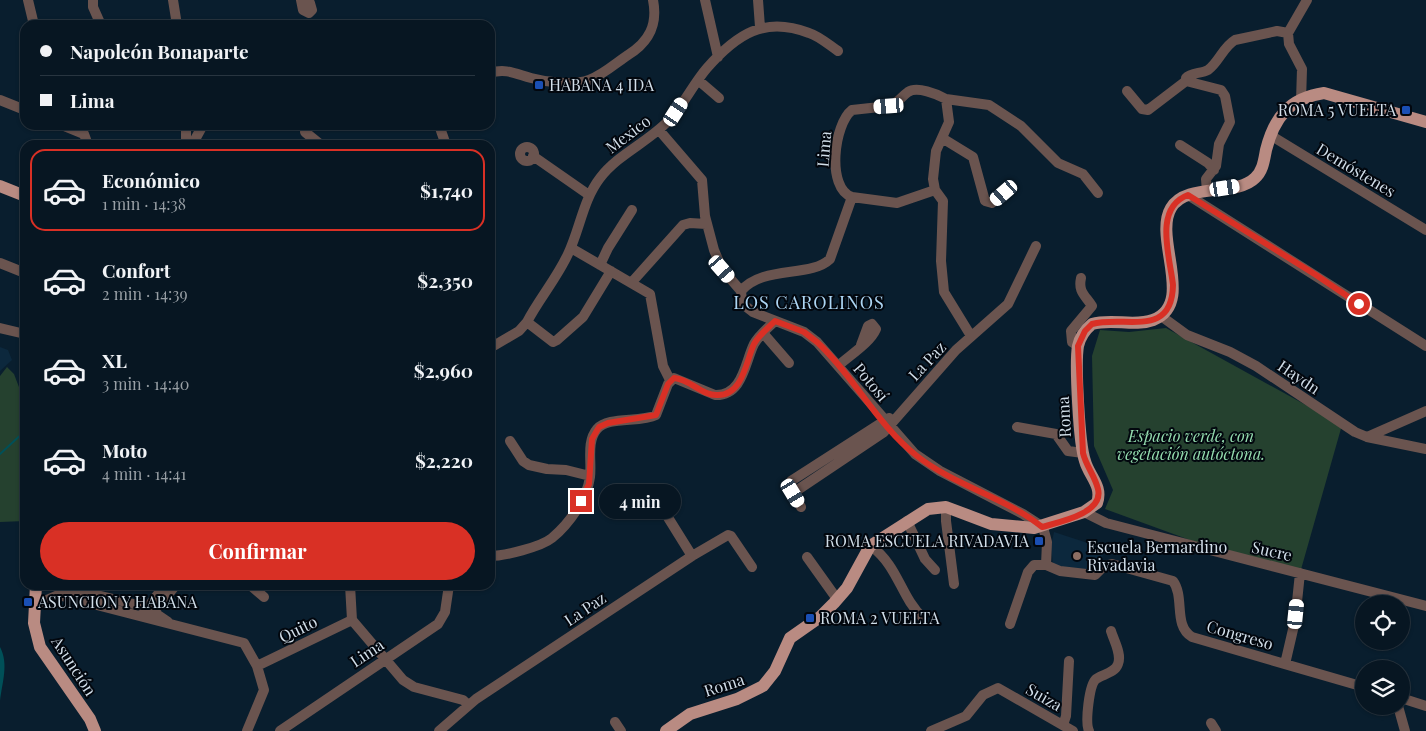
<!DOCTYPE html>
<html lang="es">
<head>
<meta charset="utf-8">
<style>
  body { margin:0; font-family:"Playfair Display",serif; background:#101f2a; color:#f1f3f6; height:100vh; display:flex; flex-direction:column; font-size:19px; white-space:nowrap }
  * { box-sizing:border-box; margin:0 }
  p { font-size:16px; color:#989fa5 }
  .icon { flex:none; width:28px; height:28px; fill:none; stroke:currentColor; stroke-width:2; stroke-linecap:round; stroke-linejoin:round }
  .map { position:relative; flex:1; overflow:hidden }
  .details { position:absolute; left:20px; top:140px; width:475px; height:450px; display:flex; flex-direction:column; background:#071622; border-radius:15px; box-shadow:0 1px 4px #0004,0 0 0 1px #283540 }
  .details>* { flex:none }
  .top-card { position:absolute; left:20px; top:20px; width:475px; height:110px; border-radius:15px; box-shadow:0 1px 4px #0004,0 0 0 1px #283540; display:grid; align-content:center; height:110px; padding:0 20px; background:#071622 }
  .fabs { position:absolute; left:1355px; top:595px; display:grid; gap:10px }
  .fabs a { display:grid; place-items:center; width:55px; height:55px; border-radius:50%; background:#071622; box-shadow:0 1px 4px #0004,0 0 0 1px #283540; font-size:25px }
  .end { position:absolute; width:22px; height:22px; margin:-11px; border:6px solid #d93025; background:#fff; box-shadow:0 0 0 2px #fff }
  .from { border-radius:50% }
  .bubble { position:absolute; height:35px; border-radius:18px; background:#071622; box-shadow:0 1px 4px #0004,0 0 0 1px #283540; font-size:16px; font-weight:700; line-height:35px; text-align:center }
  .car { position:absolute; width:15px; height:30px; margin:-15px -8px; border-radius:6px; box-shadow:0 0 4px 1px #0007; background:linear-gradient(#fff 24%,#345 0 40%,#fff 0 76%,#345 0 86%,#fff 0) }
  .top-card b { display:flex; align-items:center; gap:18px; height:48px; font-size:19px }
  .top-card b+b { border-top:1px solid #283540 }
  .top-card i { width:12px; height:12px; background:#f1f3f6 }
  ul { padding:9px 0 0; list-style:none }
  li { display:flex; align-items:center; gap:15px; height:82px; margin:0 10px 8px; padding:0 10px; border:2px solid transparent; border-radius:15px }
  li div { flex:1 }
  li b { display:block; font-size:19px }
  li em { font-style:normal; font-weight:700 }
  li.current { border-color:#d93025 }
  li>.icon { width:45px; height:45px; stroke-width:1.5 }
  .cta { display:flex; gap:10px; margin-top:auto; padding:10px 20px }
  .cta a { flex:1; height:58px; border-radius:30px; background:#d93025; color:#fff; font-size:20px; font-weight:700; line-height:58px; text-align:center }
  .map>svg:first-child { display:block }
  .built { fill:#0c283d }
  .green { fill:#25412f }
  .water { fill:#005058 }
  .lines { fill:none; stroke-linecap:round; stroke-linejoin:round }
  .stream { stroke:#005058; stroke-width:2 }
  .minor { stroke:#6a544f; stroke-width:10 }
  .major { stroke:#b98b82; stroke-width:12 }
  .route { stroke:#d93025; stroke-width:6 }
  .transit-dot { fill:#1a4fb4; stroke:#02070e; stroke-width:2 }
  .education-dot { fill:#8d6e63; stroke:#02070e; stroke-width:2 }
  .labels { text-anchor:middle; stroke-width:4; stroke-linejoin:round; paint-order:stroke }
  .poi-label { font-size:16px; fill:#d1dee9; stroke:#02070e; text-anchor:start }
  .street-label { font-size:16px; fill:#d1dee9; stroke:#02070e }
  .park-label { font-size:16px; font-style:italic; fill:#95deb0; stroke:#02070e }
  .neighbourhood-label { font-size:18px; letter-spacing:1px; fill:#add6f4; stroke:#02070e }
</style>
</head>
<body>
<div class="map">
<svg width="1426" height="731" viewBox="0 0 1426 731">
  <rect width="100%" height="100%" fill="#091e2e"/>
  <path class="built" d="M 0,347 L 8,350 L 12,360 L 0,371 Z
    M 1054,532 L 1103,548 L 1102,565 L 1099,572 L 1062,568 L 1053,564 L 1051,546 Z"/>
  <path class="green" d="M 1166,328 L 1342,425 L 1300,573 L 1242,559 L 1105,509 L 1113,490 L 1094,446 L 1092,356 L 1100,330 L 1129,332 Z
    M 7,367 L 14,374 L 22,395 L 25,395 L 25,521 L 0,522 L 0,376 Z"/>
  <path class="water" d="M 0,647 C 9,664 2,683 0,701 Z"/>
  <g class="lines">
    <path class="stream" d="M 0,454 L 25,431"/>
    <path class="minor" d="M 28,0 L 34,25
      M 93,0 L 93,7 L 101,25
      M 173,0 L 177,25
      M 301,0 L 303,10 L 309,13 L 312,10 L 310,3 L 306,0
      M 705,0 L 718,57
      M 758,0 L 760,27
      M 1288,33 L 1289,44 L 1302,69 L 1301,101
      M 490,73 C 506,68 516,74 531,78 C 546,82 574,86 589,80 C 603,75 616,63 628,55 C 649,42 658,25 653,0
      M 698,80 L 719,98
      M 1127,91 L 1142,109 L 1148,110 L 1186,81
      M 946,99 L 989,105 L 1021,126 L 1058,163 L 1083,174 L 1098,193
      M 0,100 L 25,110
      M 62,125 L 84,134
      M 186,125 L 186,145
      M 439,125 L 446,145
      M 659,130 L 702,180 L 705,216 L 714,250 L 722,269 L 741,291 L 742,301 L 744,305 L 753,312 L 804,332 L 817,342 L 915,454 L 940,471 L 1023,514 L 1043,527 L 1047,542 L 1046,565 L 1060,571 L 1095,575 L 1104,566 L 1112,564 L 1173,581 C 1185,597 1173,626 1192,637 L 1364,687
      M 305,132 L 321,145
      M 84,134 L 88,145
      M 1270,135 L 1426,230
      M 942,138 L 973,157 L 985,201 L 992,203 L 1004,193
      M 192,145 L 203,125
      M 1180,145 L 1208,163 L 1214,170
      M520 154a7 7 0 1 1 14 0a7 7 0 1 1-14 0Z
      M 533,156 L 589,195
      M 1207,191 L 1206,179 L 1216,166 L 1219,144 L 1230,122 L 1225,96 L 1221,90 L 1186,81 L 1186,78 C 1191,72 1201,74 1208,70 C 1219,62 1223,47 1235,40 L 1277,31 L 1288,33 L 1307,0
      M 1188,195 L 1426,346
      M 852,197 L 897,203 L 935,190
      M 571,248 L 650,294 L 663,366 L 670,380
      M 0,263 L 25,273
      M 600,265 L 608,248 L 632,210
      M 632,282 L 683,225 L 690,223 L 706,224
      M 741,291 C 763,265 810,278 830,259 L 852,197 C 826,188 834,124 852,110 L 889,106 C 897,104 901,97 908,92 C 917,86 937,94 946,99 L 949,122 L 936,151 L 933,179 L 935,190 L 943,201 L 941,261 L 944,292 L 971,336
      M 1161,316 L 1187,335 L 1230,352 L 1256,366 L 1355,432 L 1367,437 L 1426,449
      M 527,322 L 553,342 L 557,340 L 583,317 L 611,271
      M 0,328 L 25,334
      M 763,333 L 789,363
      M 1078,346 L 1072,342 L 1071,331 L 1092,306 C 1085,295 1078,292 1081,278
      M 490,348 L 519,331 L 527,322 C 539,299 557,278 568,254 C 580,229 583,200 600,178 C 619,153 651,141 672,117 C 685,102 694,83 707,68 C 737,34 764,16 809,33 C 819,36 829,45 838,51
      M 838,366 C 850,355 870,343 876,329 L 872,324 L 868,326 L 861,345
      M 1017,427 L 1056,434 L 1068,451 L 1083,453
      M 1367,437 L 1426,411
      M 510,441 L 523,461 L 529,465 L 547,469 L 566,470 L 590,476
      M 793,493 L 884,432 L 956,350 L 1008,304 L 1036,246
      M 801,507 L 790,487 L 791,481 L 889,418
      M 946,507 L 946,521 L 954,584
      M 1084,512 L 1106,523 L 1426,606
      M 907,521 L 925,559 L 935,570
      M 871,546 C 899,567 900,596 923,618
      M 490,556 C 504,556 541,547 552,538 C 569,524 587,499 590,477 C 592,462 586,442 597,429 C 608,416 640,423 656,415 L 668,384 L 674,378 L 715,395 C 743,396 745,362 754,344 C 759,335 768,328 775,321
      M 692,556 L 728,535 L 731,536 L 752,567
      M 807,557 L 837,599
      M 56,585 L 146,607 L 168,622
      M 250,585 L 264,597
      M 350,585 L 352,620 L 403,680 L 414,687 L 463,700 L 468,705
      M 42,602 L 58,595 L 244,643 L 257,666 L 264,690 L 247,731
      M 144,612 L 165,585
      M 153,616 L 154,611 L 176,585
      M 1010,624 L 1028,572 L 1034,565 L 1046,565
      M 1285,664 L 1295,621 L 1300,573
      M 257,666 L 352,620
      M 1401,698 L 1426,706
      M 1398,706 L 1405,731
      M 615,722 L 621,731
      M 1211,723 L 1216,731
      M 1063,725 L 1066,716 L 1069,661
      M 280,731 L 438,624 L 445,612 L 449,585
      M 439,731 L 476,699 L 692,556 L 654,495
      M 931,731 L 966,716 L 983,695 L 998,688 L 1073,731
      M 1089,731 C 1085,723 1089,685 1096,679 C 1103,674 1115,673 1118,664 C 1122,654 1114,641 1111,631"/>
    <path class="major" d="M 0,186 L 25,196
      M 36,585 L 34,623 L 40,647 L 90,719 L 95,731
      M 666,731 L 690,714 L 737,699 L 763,686 L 775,671 L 790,638 L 820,617 L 834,603 L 847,588 L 870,546 L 928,509 L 946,507 L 991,524 L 1034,528 L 1084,512 L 1097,503 C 1103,486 1089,476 1085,461 C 1079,444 1075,363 1078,346 C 1080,337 1086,329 1092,324 C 1112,318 1134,327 1153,320 C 1196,304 1153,238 1171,208 C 1186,182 1236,197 1255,178 C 1263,171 1264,160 1266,150 C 1274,118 1289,98 1324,93 L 1426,122"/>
  </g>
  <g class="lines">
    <path class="route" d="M 581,501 L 589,484 L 592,439 L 599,427 L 608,423 L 656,415 L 668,384 L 674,378 C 690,379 702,396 718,395 C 743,395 746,361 754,344 C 759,335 768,328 775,321 L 804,332 L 817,342 C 854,376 877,425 917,456 C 955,486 1005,497 1042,527 C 1060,522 1104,513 1098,489 C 1095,476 1086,466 1083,453 L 1078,346 L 1085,331 L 1092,324 C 1125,315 1172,339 1173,285 C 1170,257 1153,208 1188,195 L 1316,275 L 1359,304"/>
  </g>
  <g class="transit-dot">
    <rect x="534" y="80" width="10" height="10" rx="2.5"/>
    <rect x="1401" y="105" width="10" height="10" rx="2.5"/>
    <rect x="1034" y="536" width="10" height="10" rx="2.5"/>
    <rect x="23" y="597" width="10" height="10" rx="2.5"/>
    <rect x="805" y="613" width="10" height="10" rx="2.5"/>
  </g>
  <circle class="education-dot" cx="1077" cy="556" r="5"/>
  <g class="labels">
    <g class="poi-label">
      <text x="549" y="91">HABANA 4 IDA</text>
      <text x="1396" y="116" text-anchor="end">ROMA 5 VUELTA</text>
      <text x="1029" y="547" text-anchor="end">ROMA ESCUELA RIVADAVIA</text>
      <text x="1087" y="553">Escuela Bernardino<tspan x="1087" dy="18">Rivadavia</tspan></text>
      <text x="38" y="608">ASUNCION Y HABANA</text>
      <text x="820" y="624">ROMA 2 VUELTA</text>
    </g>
    <g class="street-label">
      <text transform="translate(628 134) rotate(-37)" y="6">Mexico</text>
      <text transform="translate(824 149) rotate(-85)" y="6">Lima</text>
      <text transform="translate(1356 170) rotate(31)" y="6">Demóstenes</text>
      <text transform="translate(927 361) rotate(-47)" y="6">La Paz</text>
      <text transform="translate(1299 377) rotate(34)" y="6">Haydn</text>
      <text transform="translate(871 382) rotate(50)" y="6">Potosí</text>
      <text transform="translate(1064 417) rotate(-93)" y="6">Roma</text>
      <text transform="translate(1272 551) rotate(13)" y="6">Sucre</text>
      <text transform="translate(585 609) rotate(-34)" y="6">La Paz</text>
      <text transform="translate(298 629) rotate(-26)" y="6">Quito</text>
      <text transform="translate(1240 635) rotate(16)" y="6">Congreso</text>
      <text transform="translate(367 653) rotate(-34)" y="6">Lima</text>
      <text transform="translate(74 666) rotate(57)" y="6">Asunción</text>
      <text transform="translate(724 685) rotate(-18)" y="6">Roma</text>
      <text transform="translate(1044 697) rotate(30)" y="6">Suiza</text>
    </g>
    <g class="park-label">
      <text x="1191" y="442">Espacio verde, con<tspan x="1191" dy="18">vegetación autóctona.</tspan></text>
    </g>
    <g class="neighbourhood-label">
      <text x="809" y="309">LOS CAROLINOS</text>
    </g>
  </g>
</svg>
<div class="fabs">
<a><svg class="icon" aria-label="locate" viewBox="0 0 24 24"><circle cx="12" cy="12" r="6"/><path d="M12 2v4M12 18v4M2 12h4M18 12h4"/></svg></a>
<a><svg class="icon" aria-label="layers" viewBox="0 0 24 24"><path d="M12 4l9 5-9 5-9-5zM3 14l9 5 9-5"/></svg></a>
</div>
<i class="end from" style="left:1359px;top:304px"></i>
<i class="end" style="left:581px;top:501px"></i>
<div class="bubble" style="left:599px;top:484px;width:82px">4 min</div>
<i class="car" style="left:889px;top:106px;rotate:266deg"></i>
<i class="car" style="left:676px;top:112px;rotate:33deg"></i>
<i class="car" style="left:1225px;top:188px;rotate:81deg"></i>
<i class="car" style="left:1004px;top:193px;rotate:229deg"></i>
<i class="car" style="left:722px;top:269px;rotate:139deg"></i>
<i class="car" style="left:793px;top:493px;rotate:149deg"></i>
<i class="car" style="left:1296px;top:614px;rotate:6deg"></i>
<div class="top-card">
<b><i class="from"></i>Napoleón Bonaparte</b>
<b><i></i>Lima</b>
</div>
<section class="details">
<ul>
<li class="current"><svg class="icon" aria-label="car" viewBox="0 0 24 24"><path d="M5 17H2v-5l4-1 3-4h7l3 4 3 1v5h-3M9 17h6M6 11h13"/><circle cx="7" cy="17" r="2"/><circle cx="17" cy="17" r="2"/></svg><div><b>Económico</b><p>1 min · 14:38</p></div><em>$1,740</em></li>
<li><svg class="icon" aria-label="car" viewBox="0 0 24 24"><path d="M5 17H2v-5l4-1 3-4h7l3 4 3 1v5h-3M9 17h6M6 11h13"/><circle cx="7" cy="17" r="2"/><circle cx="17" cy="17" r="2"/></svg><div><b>Confort</b><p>2 min · 14:39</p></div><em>$2,350</em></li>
<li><svg class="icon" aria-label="car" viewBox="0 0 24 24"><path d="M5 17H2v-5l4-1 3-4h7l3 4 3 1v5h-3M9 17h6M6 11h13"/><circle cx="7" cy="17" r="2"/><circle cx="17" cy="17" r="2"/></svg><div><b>XL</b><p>3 min · 14:40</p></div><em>$2,960</em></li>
<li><svg class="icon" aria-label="car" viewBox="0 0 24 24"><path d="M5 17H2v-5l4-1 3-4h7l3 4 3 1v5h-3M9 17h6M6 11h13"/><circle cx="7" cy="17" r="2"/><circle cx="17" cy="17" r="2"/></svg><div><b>Moto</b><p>4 min · 14:41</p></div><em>$2,220</em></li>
</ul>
<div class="cta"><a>Confirmar</a></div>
</section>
</div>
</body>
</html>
